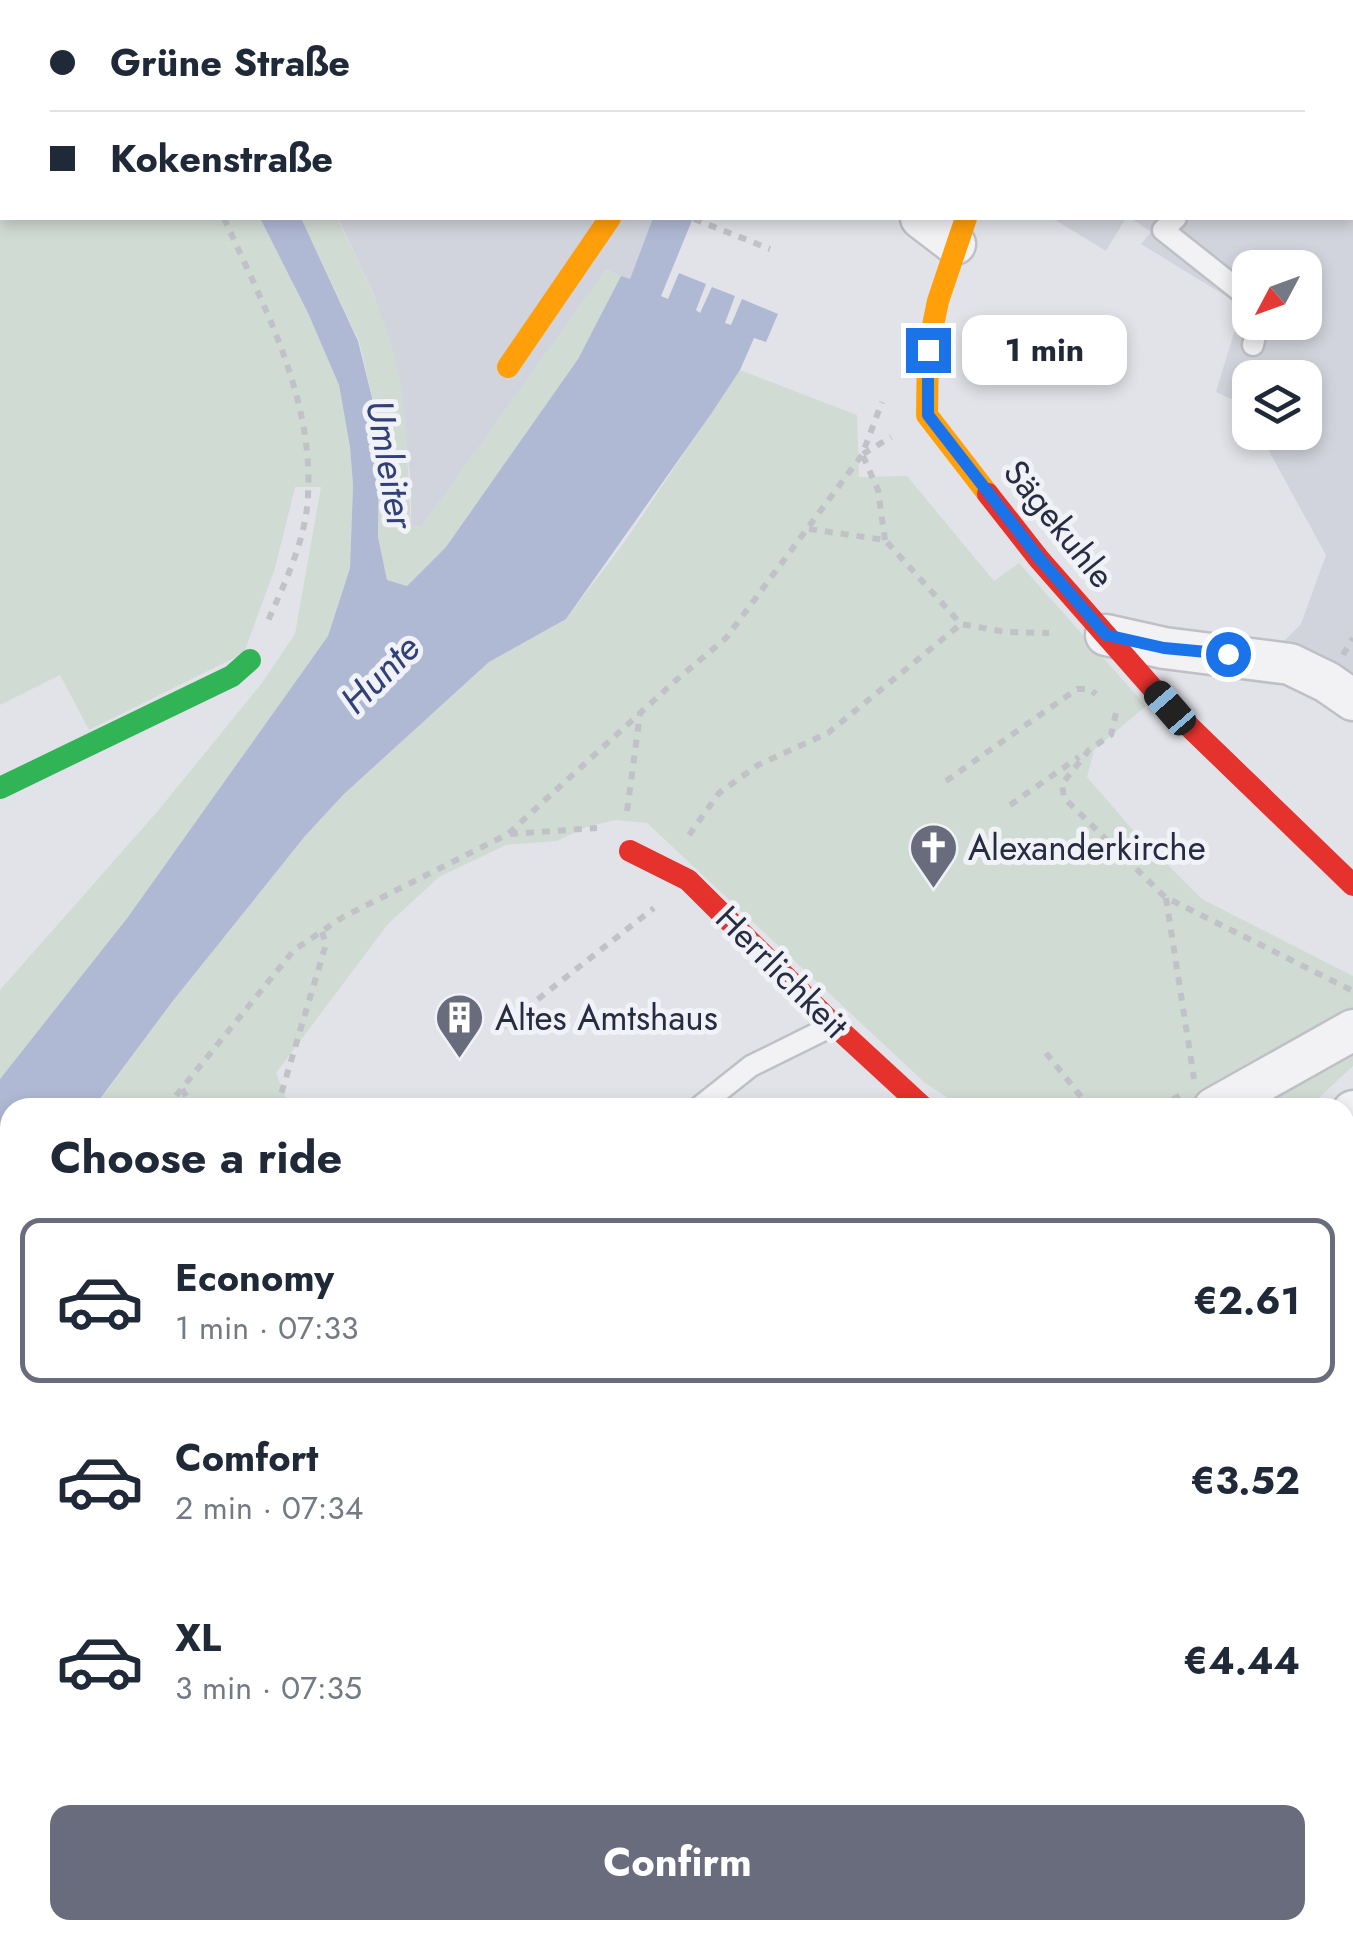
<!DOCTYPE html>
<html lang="en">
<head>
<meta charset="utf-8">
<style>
  body { margin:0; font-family:Jost,sans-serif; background:#f6f6f7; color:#1f2937; height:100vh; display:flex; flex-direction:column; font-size:38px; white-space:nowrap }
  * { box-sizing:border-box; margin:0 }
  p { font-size:32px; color:#747a83 }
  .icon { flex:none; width:55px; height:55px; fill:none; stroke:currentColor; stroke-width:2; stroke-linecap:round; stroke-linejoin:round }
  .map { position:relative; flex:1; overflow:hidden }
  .side { position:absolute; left:0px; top:1098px; width:1355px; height:842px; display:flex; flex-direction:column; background:#fff; border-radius:30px 30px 0 0; box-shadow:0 5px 15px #0003 }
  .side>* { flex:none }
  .guide { position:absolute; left:0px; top:0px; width:1355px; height:220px; box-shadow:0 5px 15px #0003; display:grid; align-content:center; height:220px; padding:0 50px; background:#fff }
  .needle { width:65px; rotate:229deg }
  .fabs { position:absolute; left:1232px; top:250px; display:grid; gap:20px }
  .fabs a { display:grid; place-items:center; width:90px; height:90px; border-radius:20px; background:#fff; box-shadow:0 5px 15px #0003; font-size:50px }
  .end { position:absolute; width:45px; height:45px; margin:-22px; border:12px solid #1a73e8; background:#fff; box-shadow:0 0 0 5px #fff }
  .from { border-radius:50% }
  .bubble { position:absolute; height:70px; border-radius:20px; background:#fff; box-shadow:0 5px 15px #0003; font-size:32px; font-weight:700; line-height:70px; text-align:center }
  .car { position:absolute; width:30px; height:60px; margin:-30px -15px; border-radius:12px; box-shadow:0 0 8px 2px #0007; background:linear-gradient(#222 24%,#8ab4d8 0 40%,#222 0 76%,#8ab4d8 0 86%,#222 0) }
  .guide b { display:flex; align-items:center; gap:35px; height:95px; font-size:38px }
  .guide b+b { border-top:2px solid #e0e1e3 }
  .guide i { width:25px; height:25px; background:#1f2937 }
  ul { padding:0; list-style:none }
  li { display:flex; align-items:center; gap:30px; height:165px; margin:0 20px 15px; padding:0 30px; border:5px solid transparent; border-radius:20px }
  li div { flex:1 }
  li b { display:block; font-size:38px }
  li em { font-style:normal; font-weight:700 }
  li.selected { border-color:#696c7c }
  li>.icon { width:90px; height:90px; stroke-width:1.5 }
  h2 { padding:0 50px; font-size:45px; line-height:120px }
  .button { display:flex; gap:20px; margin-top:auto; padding:20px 50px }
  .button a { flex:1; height:115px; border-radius:20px; background:#696c7c; color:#fff; font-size:40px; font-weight:700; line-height:115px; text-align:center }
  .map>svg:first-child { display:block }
  .built { fill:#d2d4dd; fill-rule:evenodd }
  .green { fill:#d0dbd3 }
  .water { fill:#b0b9d4 }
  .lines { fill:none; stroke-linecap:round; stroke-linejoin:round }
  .lane-casing { stroke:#bfc0c6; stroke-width:25 }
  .street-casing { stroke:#bfc0c6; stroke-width:45 }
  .path { stroke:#c1c2c8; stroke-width:6; stroke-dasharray:8 8; stroke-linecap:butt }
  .lane { stroke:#f2f2f4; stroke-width:20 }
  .street { stroke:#f2f2f4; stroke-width:40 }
  .fast { stroke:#30b455; stroke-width:22 }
  .slow { stroke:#ff9f0a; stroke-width:22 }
  .jam { stroke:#e5322d; stroke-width:22 }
  .route { stroke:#1a73e8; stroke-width:12 }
  .labels { text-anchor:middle; stroke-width:10; stroke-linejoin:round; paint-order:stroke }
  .street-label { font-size:35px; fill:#282c42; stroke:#f0f2f7 }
  .poi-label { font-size:35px; fill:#282c42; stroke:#f0f2f7; text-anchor:start }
  .water-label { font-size:38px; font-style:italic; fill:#314178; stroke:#f0f2f7 }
</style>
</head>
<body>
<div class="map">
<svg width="1353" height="1939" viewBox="0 0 1353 1939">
  <rect width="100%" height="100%" fill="#e2e3e8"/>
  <path class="built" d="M 238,0 L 740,0 L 739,2 Z
    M 1353,186 L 1353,688 L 1276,649 L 1301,624 L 1326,555 L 1259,433 L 1305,432 L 1305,378 L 1250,378 L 1250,417 L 1242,404 L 1216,392 L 1242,306 L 1141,244 L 1151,232 L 1130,218 L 1352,218 ZM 1250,268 L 1305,268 L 1305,322 L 1250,322 Z
    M 338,218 L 653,218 L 630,280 L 606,270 L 422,526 L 411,527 L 411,485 L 400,383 L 374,295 Z
    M 1052,218 L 1126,218 L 1106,251 Z"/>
  <path class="green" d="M 0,0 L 160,0 L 161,2 L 2,2 L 2,218 L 260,218 L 308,313 L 339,385 L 350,447 L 353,485 L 350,568 L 328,636 L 128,917 L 0,1079 L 0,990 L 157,812 L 262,683 L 295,634 L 321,487 L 295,487 L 275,568 L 244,653 L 89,730 L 60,675 L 0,705 Z
    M 301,218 L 337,218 C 363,271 392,327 401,386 C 408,433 408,481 411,527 L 422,526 L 605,270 L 621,276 L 578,359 L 446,547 L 407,586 L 387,580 L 378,537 L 379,426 L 359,341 Z
    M 740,370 L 857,415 L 859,477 L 907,476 L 994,581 L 1019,563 L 1146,706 L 1094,750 L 1087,777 L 1132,829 L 1202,899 L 1353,976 L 1353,1066 L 1309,1107 L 962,1107 L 925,1083 L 647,823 L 616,820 L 586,827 L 557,841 L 506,845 L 439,877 L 388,924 L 276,1073 L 289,1107 L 94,1108 L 172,1002 L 305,836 L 344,794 L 489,662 L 566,619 L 623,544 Z
    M 10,1232 L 10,1319 L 0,1331 L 0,1243 Z"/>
  <path class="water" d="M 260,218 L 301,218 L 358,341 L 379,426 L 378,537 L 387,580 L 407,586 L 446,547 L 578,359 L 621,276 L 630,279 L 653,218 L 693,218 L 661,296 L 668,299 L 679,273 L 706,284 L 696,310 L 700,313 L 712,287 L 735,296 L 725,323 L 731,325 L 742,299 L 778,314 L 766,342 L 754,338 L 740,370 L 711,414 L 566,619 L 489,662 L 344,794 L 305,836 L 172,1002 L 94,1107 L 10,1108 L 10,1232 L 0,1243 L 0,1079 L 128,917 L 328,636 L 350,568 L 353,485 L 350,447 L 339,385 L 308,313 Z"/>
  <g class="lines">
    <defs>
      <path id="lane" d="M 1176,218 L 1163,230 L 1250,299
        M 1253,345 L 1258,322
        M 698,1108 L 751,1066 L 832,1026
        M 479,1939 L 483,1930"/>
      <path id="street" d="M 1193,0 L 1196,2
        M 605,2 L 607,0
        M 965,2 L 971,0
        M 1038,2 L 1038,0
        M 1352,138 L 1353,138
        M 921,218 L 955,244
        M 1106,635 L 1164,648 L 1290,664 L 1327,682 L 1353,700
        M 1214,1108 L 1353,1030
        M 1345,1123 L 1353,1111
        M 1345,1477 L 1353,1492
        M 0,1796 L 10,1781"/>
    </defs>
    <use href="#lane" class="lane-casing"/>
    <use href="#street" class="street-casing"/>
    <path class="path" d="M 126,0 L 127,2
      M 0,175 L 2,174
      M 224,218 C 265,309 318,405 307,508 C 302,548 283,587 267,623
      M 694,219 L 770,249
      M 863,454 L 891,437
      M 863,456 L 878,490 L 885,540
      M 809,529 L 885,540 L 961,624 L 1006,632 L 1049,633
      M 1343,655 L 1353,638
      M 1116,713 L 1111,735 L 1089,750 L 1062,784 L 1064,798 L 1165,897 L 1353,991
      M 946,781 L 1077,689 L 1089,689 L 1096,694
      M 1010,805 L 1079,757
      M 627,811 L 640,714
      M 510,834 L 597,828
      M 689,835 L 719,793 L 758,765 L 828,733 L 961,624
      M 1166,898 L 1194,1079
      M 500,1029 L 654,908
      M 1046,1053 L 1090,1108
      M 182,1089 L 193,1108
      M 166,1108 L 294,950 L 343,917 L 508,834 L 674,682 L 726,638 L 862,455 L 882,402
      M 277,1108 L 326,944 L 322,932
      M 1159,1108 L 1182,1094
      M 0,1310 L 10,1298
      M 1345,1678 L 1353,1677
      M 1345,1730 L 1353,1729"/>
    <use href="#lane" class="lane"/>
    <use href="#street" class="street"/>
    <path class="fast" d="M 0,788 L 232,676 L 250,660
      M 0,1570 L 10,1576
      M 689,1930 L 707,1939"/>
    <path class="slow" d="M 966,218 L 938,301 L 928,350 L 927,415 L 988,494
      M 508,367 L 610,218"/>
    <path class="jam" d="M 988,494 L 1039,559 L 1170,708 L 1353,885
      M 630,851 L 688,880 L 834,1025 L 924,1108"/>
  </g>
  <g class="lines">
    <path class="route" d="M 928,350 L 928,415 L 1039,558 L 1106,635 L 1164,648 L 1228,654"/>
  </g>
  <defs>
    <symbol id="church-pin" viewBox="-11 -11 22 30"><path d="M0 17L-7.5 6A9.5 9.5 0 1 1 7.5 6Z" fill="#696c7c" stroke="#f0f2f7"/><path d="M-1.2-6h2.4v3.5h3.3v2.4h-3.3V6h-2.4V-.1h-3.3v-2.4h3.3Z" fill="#fff"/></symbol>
    <symbol id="building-pin" viewBox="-11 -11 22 30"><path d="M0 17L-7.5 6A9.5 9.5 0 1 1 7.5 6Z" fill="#696c7c" stroke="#f0f2f7"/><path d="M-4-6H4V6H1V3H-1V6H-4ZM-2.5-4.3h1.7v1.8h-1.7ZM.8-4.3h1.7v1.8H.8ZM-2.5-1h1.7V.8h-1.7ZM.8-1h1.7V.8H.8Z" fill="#fff"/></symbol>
  </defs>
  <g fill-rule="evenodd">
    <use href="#church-pin" x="906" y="820" width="55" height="75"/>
    <use href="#building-pin" x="432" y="990" width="55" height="75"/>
  </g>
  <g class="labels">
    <g class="street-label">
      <text transform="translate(1059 524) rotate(51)" y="12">Sägekuhle</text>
      <text transform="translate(782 972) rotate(45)" y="12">Herrlichkeit</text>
    </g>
    <g class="poi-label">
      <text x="968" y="860">Alexanderkirche</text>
      <text x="495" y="1030">Altes Amtshaus</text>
    </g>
    <g class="water-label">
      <text transform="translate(390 464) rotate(80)" y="13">Umleiter</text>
      <text transform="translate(380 674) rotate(-45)" y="13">Hunte</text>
    </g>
  </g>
</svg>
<div class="fabs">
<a><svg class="needle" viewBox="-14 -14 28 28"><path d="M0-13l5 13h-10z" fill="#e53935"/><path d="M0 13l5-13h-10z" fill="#747a83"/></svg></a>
<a><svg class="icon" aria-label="layers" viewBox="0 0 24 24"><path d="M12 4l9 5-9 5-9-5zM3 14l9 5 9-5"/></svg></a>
</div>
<i class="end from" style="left:1228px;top:654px"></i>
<i class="end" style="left:928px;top:350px"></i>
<div class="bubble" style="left:962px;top:315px;width:165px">1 min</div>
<i class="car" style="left:1170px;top:708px;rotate:319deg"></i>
<div class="guide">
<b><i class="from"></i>Grüne Straße</b>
<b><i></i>Kokenstraße</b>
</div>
<section class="side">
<h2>Choose a ride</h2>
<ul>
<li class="selected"><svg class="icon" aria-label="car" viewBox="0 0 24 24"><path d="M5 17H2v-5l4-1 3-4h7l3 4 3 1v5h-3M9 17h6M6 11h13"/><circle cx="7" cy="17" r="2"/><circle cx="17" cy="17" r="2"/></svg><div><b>Economy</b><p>1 min · 07:33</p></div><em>€2.61</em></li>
<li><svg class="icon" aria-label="car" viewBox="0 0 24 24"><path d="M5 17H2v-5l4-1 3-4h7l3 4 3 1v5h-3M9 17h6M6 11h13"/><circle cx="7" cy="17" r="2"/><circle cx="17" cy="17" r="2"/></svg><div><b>Comfort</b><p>2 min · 07:34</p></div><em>€3.52</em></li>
<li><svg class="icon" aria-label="car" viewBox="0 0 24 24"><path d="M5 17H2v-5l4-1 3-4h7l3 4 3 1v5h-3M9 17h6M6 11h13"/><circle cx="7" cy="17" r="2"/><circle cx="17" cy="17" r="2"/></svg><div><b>XL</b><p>3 min · 07:35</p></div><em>€4.44</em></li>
</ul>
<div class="button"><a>Confirm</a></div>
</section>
</div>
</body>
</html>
